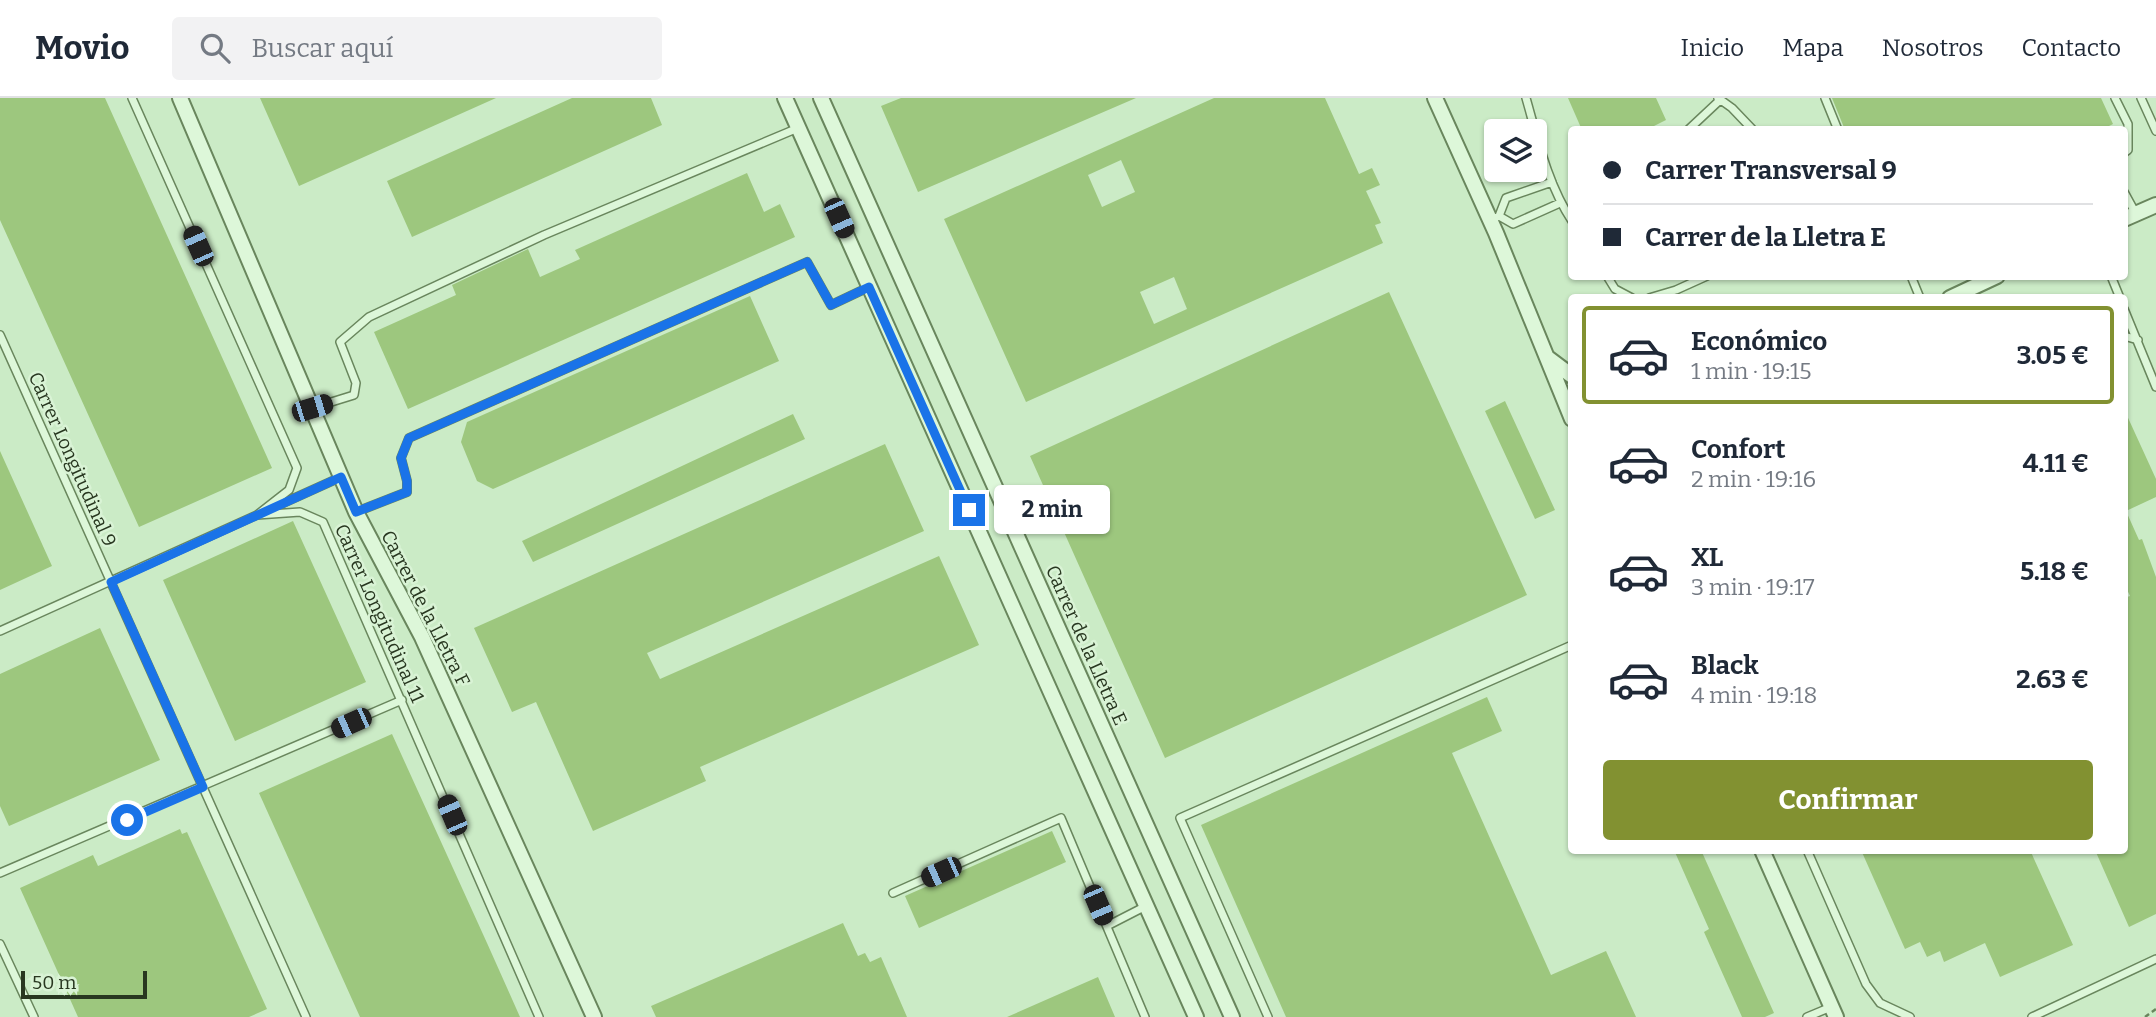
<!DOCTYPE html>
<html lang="es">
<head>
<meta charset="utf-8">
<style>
  body { margin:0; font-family:Bitter,serif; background:#f2f2f3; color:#1f2937; height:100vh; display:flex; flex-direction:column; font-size:26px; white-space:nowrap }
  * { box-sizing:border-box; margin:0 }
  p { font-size:23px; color:#747a83 }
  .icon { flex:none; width:38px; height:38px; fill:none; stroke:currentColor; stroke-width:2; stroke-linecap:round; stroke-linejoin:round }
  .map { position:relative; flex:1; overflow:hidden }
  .sheet { position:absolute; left:1568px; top:196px; width:560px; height:560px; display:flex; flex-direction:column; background:#fff; border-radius:7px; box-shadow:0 2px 5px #0004 }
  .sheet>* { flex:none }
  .guide { position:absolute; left:1568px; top:28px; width:560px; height:154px; border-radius:7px; box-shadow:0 2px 5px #0004; display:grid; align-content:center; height:154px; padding:0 35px; background:#fff }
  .controls { position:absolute; left:1484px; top:21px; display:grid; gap:14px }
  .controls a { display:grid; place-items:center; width:63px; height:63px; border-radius:7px; background:#fff; box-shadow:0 2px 5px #0004; font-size:35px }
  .scale { position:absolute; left:21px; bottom:18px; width:126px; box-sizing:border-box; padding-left:7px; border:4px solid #283720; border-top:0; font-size:19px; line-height:24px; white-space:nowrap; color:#283720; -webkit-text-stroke:5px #d9f3d5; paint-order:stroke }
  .end { position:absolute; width:32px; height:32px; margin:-16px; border:9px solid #1a73e8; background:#fff; box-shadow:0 0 0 4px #fff }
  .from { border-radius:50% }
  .bubble { position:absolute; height:49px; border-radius:7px; background:#fff; box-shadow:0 2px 5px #0004; font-size:23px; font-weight:700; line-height:49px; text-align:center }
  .car { position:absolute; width:21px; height:42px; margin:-21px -10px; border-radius:9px; box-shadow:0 0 5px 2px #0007; background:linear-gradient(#222 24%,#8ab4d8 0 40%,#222 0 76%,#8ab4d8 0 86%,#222 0) }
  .guide b { display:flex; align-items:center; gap:24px; height:66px; font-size:26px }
  .guide b+b { border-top:2px solid #e0e1e3 }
  .guide i { width:18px; height:18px; background:#1f2937 }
  ul { padding:12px 0 0; list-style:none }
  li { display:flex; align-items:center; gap:21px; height:98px; margin:0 14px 10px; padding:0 21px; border:4px solid transparent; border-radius:7px }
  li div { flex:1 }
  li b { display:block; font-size:26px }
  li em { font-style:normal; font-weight:700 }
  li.on { border-color:#829131 }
  li>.icon { width:63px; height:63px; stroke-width:1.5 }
  .cta { display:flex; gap:14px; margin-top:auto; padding:14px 35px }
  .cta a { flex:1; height:80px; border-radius:7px; background:#829131; color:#fff; font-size:28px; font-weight:700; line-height:80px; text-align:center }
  header { display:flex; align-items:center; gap:42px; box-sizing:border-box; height:98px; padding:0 35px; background:#fff; border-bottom:2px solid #e0e1e3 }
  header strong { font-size:33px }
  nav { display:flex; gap:38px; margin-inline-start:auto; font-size:24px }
  .search { width:490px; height:63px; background:#f2f2f3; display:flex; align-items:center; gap:18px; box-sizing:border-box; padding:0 24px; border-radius:7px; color:#747a83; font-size:26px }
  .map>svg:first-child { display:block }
  .building { fill:#9dc77e; fill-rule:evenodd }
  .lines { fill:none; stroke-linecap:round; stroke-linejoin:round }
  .service-casing { stroke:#69865d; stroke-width:10 }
  .minor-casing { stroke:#69865d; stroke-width:18 }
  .path { stroke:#69865d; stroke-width:2.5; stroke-dasharray:5 3.5; stroke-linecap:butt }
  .service { stroke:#ddf7d9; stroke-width:7 }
  .minor { stroke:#ddf7d9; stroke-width:14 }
  .route { stroke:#1a73e8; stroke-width:9 }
  .labels { text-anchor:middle; stroke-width:5; stroke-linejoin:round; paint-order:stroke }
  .street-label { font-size:19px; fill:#283720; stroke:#d9f3d5 }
</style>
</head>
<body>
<header>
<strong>Movio</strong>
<div class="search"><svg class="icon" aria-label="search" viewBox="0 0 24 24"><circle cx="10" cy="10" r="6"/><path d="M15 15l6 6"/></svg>Buscar aquí</div>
<nav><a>Inicio</a><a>Mapa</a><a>Nosotros</a><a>Contacto</a></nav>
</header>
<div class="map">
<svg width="2156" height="919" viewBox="0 0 2156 919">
  <rect width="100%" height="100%" fill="#cbebc6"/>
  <path class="building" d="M 0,0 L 105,0 L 272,370 L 139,429 L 0,122 Z
    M 260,0 L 496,0 L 299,88 Z
    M 572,0 L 651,0 L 662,27 L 412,139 L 387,83 Z
    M 901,0 L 1136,0 L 918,94 L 881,8 Z
    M 1214,0 L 1325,0 L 1359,76 L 1372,70 L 1380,87 L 1366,93 L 1381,125 L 1375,127 L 1383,145 L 1026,304 L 944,121 ZM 1121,62 L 1135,94 L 1102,109 L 1088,77 ZM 1174,179 L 1187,211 L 1154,226 L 1140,194 Z
    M 1568,0 L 1656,0 L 1666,22 L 1646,32 L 1582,32 Z
    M 1832,0 L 2101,0 L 2113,26 L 2101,32 L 1845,32 Z
    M 747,75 L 764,114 L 780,106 L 795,139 L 408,311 L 374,234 L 456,197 L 452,187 L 528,151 L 540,179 L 580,161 L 575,152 Z
    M 1389,194 L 1527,497 L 1165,660 L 1030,358 Z
    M 750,198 L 779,263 L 493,391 L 477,383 L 461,344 L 467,324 Z
    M 1505,303 L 1555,412 L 1535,421 L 1485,313 Z
    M 2124,311 L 2156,381 L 2156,399 L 2126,413 L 2139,442 L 2142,441 L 2156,479 L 2156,816 L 2129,829 L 2095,752 L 2124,752 L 2124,500 L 2130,498 L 2124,485 Z
    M 793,316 L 805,341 L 533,464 L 522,443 Z
    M 885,346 L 924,433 L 647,555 L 660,581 L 939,458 L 979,547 L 700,669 L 706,683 L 593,733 L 536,604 L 512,614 L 474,530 Z
    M 0,353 L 52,468 L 0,492 Z
    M 293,423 L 366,584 L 235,643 L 163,482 Z
    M 100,530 L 160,662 L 9,728 L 0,708 L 0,576 Z
    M 1487,599 L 1502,633 L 1452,655 L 1551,877 L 1606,853 L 1636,919 L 1286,919 L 1201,727 Z
    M 392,636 L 487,845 L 520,919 L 360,919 L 259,695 Z
    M 180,731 L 182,736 L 187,734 L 267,911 L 249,919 L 78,919 L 20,790 L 93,757 L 98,768 Z
    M 1052,733 L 1066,764 L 919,830 L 905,798 Z
    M 1674,752 L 1701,752 L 1774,915 L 1765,919 L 1742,919 L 1704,834 L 1709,831 Z
    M 1861,752 L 2030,752 L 2073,847 L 2000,879 L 1985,845 L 1944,864 L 1940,853 L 1927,859 L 1920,844 L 1905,851 Z
    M 843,825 L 858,858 L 865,855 L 870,864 L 881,859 L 907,919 L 656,919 L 651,908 Z
    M 1098,879 L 1115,919 L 1007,919 Z"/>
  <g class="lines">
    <defs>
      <path id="service" d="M 132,0 L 297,370 L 289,392 L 257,417
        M 1526,0 C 1538,42 1548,87 1572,123
        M 1718,0 L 1732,10 L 1753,32
        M 1825,0 L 1838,32
        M 2115,0 L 2128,26 L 2128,52 L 2124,55
        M 2141,0 L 2156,33
        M 1688,32 L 1720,2
        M 2124,94 L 2136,116
        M 1499,118 L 1513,126 L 1560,105
        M 1490,122 L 1499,118 L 1506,100 L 1552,84
        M 1607,178 L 1615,191 L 1632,200
        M 1911,178 L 1920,200
        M 2111,178 L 2120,200
        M 1649,200 L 1676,192 L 1707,178
        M 2124,211 L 2156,289
        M 0,237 L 306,919
        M 2124,238 L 2138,242
        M 312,310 L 354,297 L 356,285 L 340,244 L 369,219 L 544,137 L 798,30
        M 356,414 L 407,394 L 407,383 L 401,360 L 409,340 L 807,164 L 831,207 L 869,189
        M 257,417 L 300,414 L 323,424 L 539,919
        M 0,533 L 341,379
        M 1807,752 L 1866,886 L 1880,905 L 1910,919
        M 0,775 L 402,602
        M 893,795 L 1061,720 L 1145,919
        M 1107,828 L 1146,808
        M 0,846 L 34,919
        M 1268,919 L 1180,720 L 1572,547
        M 1807,919 L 1831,909
        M 2032,919 L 2156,861"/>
      <path id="minor" d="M 180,0 L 356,414 L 422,539 L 594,919
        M 785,0 L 1196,919
        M 821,0 L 1232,919
        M 1435,0 L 1496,135 L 1572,321
        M 2124,121 L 2156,107
        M 1950,200 L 1997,178
        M 1548,260 L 1572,278
        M 1762,752 L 1836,919"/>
    </defs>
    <use href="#service" class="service-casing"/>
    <use href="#minor" class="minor-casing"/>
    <path class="path" d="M 2145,919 L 2156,911"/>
    <use href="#service" class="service"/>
    <use href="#minor" class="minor"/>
  </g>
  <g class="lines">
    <path class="route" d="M 127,722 L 203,689 L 111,484 L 341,379 L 356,414 L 407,394 L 407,383 L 401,360 L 409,340 L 807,164 L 831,207 L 869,189 L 969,412"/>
  </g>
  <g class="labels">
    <g class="street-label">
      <text transform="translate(73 361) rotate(66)" y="7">Carrer Longitudinal 9</text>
      <text transform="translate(426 510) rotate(63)" y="7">Carrer de la Lletra F</text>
      <text transform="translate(380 515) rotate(66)" y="7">Carrer Longitudinal 11</text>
      <text transform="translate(1087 547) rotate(66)" y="7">Carrer de la Lletra E</text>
    </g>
  </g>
</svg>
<div class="controls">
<a><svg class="icon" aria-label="layers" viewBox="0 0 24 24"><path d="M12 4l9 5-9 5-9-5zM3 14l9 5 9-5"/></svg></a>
</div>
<div class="scale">50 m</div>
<i class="end from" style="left:127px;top:722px"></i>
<i class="end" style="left:969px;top:412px"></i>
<div class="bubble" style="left:994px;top:387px;width:116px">2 min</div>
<i class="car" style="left:839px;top:120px;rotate:156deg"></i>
<i class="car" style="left:198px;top:148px;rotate:336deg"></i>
<i class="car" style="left:312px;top:310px;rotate:73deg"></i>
<i class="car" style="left:351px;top:625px;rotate:246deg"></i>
<i class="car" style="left:452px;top:717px;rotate:337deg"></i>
<i class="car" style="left:941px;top:774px;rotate:246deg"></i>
<i class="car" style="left:1098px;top:807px;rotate:157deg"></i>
<div class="guide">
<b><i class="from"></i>Carrer Transversal 9</b>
<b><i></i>Carrer de la Lletra E</b>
</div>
<section class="sheet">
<ul>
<li class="on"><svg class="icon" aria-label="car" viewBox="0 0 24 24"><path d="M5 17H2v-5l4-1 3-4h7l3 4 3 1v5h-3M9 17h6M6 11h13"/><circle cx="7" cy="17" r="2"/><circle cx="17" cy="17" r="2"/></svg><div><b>Económico</b><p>1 min · 19:15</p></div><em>3.05 €</em></li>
<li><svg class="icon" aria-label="car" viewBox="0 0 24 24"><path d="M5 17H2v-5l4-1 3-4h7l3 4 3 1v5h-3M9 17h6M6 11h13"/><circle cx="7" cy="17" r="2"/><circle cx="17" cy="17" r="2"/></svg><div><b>Confort</b><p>2 min · 19:16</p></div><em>4.11 €</em></li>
<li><svg class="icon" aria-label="car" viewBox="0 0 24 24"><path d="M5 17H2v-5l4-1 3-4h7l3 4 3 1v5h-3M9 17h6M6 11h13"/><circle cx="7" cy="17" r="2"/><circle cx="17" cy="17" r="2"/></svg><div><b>XL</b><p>3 min · 19:17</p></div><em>5.18 €</em></li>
<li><svg class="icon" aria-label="car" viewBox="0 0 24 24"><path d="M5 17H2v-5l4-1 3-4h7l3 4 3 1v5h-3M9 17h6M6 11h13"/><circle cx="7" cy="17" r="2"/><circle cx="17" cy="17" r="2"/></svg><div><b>Black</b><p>4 min · 19:18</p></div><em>2.63 €</em></li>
</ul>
<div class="cta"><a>Confirmar</a></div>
</section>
</div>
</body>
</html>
